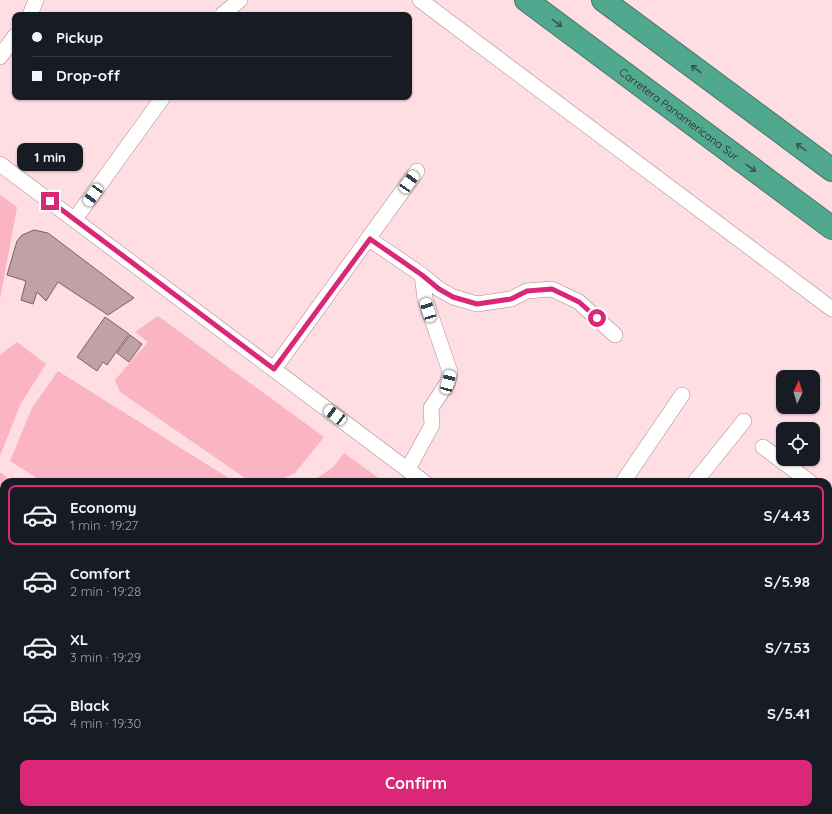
<!DOCTYPE html>
<html lang="en">
<head>
<meta charset="utf-8">
<style>
  body { margin:0; font-family:Quicksand,sans-serif; background:#242831; color:#f1f3f6; height:100vh; display:flex; flex-direction:column; font-size:15px; white-space:nowrap }
  * { box-sizing:border-box; margin:0 }
  p { font-size:13px; color:#9ea1a6 }
  .icon { flex:none; width:22px; height:22px; fill:none; stroke:currentColor; stroke-width:2; stroke-linecap:round; stroke-linejoin:round }
  .map { position:relative; flex:1; overflow:hidden }
  .details { position:absolute; left:0px; top:478px; width:832px; height:336px; display:flex; flex-direction:column; background:#171b24; border-radius:12px 12px 0 0; box-shadow:0 1px 3px #0004 }
  .details>* { flex:none }
  .top-card { position:absolute; left:12px; top:12px; width:400px; height:88px; border-radius:8px; box-shadow:0 1px 3px #0004; display:grid; align-content:center; height:88px; padding:0 20px; background:#171b24 }
  .needle { width:26px; rotate:4deg }
  .tools { position:absolute; left:776px; top:370px; display:grid; gap:8px }
  .tools a { display:grid; place-items:center; width:44px; height:44px; border-radius:8px; background:#171b24; box-shadow:0 1px 3px #0004; font-size:20px }
  .end { position:absolute; width:18px; height:18px; margin:-9px; border:5px solid #db2777; background:#fff; box-shadow:0 0 0 2px #fff }
  .from { border-radius:50% }
  .bubble { position:absolute; height:28px; border-radius:8px; background:#171b24; box-shadow:0 1px 3px #0004; font-size:13px; font-weight:700; line-height:28px; text-align:center }
  .car { position:absolute; width:12px; height:24px; margin:-12px -6px; border-radius:5px; box-shadow:0 0 3px 1px #0007; background:linear-gradient(#fff 24%,#345 0 40%,#fff 0 76%,#345 0 86%,#fff 0) }
  .top-card b { display:flex; align-items:center; gap:14px; height:38px; font-size:15px }
  .top-card b+b { border-top:1px solid #363941 }
  .top-card i { width:10px; height:10px; background:#f1f3f6 }
  ul { padding:7px 0 0; list-style:none }
  li { display:flex; align-items:center; gap:12px; height:60px; margin:0 8px 6px; padding:0 12px; border:2px solid transparent; border-radius:8px }
  li div { flex:1 }
  li b { display:block; font-size:15px }
  li em { font-style:normal; font-weight:700 }
  li.on { border-color:#db2777 }
  li>.icon { width:36px; height:36px; stroke-width:1.5 }
  .action { display:flex; gap:8px; margin-top:auto; padding:8px 20px }
  .action a { flex:1; height:46px; border-radius:8px; background:#db2777; color:#fff; font-size:16px; font-weight:700; line-height:46px; text-align:center }
  .map>svg:first-child { display:block }
  .green { fill:#fab4c2 }
  .water { fill:#5acdab }
  .building { fill:#bfa1a6; stroke:#7d6166 }
  .lines { fill:none; stroke-linecap:round; stroke-linejoin:round }
  .minor-casing { stroke:#a88a90; stroke-width:16 }
  .motorway-casing { stroke:#437968; stroke-width:24 }
  .minor { stroke:#fff; stroke-width:15 }
  .motorway { stroke:#50a98e; stroke-width:22 }
  .oneway { stroke:#3a564d }
  .route { stroke:#db2777; stroke-width:5 }
  .labels { text-anchor:middle; stroke-width:3; stroke-linejoin:round; paint-order:stroke }
  .street-label { font-size:11px; fill:#2b1f21; stroke:#fedde3 }
</style>
</head>
<body>
<div class="map">
<svg width="832" height="814" viewBox="0 0 832 814">
  <rect width="100%" height="100%" fill="#fedde3"/>
  <path class="green" d="M 0,195 L 17,207 L 0,299 Z
    M 158,316 L 324,437 L 295,473 L 276,482 L 251,482 L 120,392 L 115,380 L 148,342 L 135,332 Z
    M 17,342 L 46,364 L 21,403 L 0,456 L 0,355 Z
    M 58,371 L 235,482 L 43,482 L 10,461 L 32,408 Z
    M 344,453 L 384,482 L 311,482 L 332,468 Z
    M 0,472 L 13,482 L 4,482 L 4,570 L 0,576 Z"/>
  <path class="water" d="M 246,810 L 296,810 L 293,814 L 251,814 Z"/>
  <path class="building" d="M 34,230 L 48,233 L 134,298 L 108,315 L 58,282 L 46,301 L 37,292 L 33,304 L 21,300 L 26,281 L 7,275 L 17,241 L 22,235 Z
    M 105,317 L 129,334 L 107,365 L 103,362 L 97,371 L 77,357 Z
    M 130,335 L 142,344 L 129,362 L 117,353 Z"/>
  <g class="lines">
    <defs>
      <path id="minor" d="M 420,0 L 832,309
        M 223,14 L 240,0
        M 30,15 L 36,0
        M 0,57 L 15,36
        M 0,164 L 424,482
        M 75,219 L 163,97
        M 369,239 L 422,275 L 439,289 L 453,297 L 477,304 L 511,299 L 527,291 L 552,289 L 579,302 L 615,335
        M 274,369 L 417,171
        M 763,447 L 810,482
        M 408,469 L 432,425 L 431,408 L 448,382 L 450,372 L 425,298 L 422,275
        M 623,482 L 682,395
        M 695,482 L 744,421
        M 828,495 L 832,498
        M 828,515 L 832,510
        M 828,784 L 832,787
        M 482,814 L 485,810
        M 789,814 L 792,810"/>
      <g id="motorway">
        <path id="s1" d="M 526,0 L 832,228"/>
        <path d="M 603,0 L 832,170"/>
      </g>
    </defs>
    <use href="#minor" class="minor-casing"/>
    <use href="#motorway" class="motorway-casing"/>
    <use href="#minor" class="minor"/>
    <use href="#motorway" class="motorway"/>
  </g>
  <defs><path id="oneway-shaft" d="M-6 0H5M1.5-3L5.5 0L1.5 3" fill="none" stroke-width="1.6" stroke-linecap="round" stroke-linejoin="round"/></defs>
  <g class="oneway">
    <use href="#oneway-shaft" transform="translate(557 23) rotate(37)"/>
    <use href="#oneway-shaft" transform="translate(696 69) rotate(-143)"/>
    <use href="#oneway-shaft" transform="translate(801 147) rotate(-143)"/>
    <use href="#oneway-shaft" transform="translate(751 168) rotate(37)"/>
  </g>
  <g class="lines">
    <path class="route" d="M 50,201 L 274,369 L 370,239 L 422,275 L 439,289 L 453,297 L 477,304 L 511,299 L 527,291 L 552,289 L 579,302 L 597,318"/>
  </g>
  <g class="labels">
    <g class="street-label">
      <text dy="4" stroke="none"><textPath href="#s1" startOffset="191">Carretera Panamericana Sur</textPath></text>
    </g>
  </g>
</svg>
<div class="tools">
<a><svg class="needle" viewBox="-14 -14 28 28"><path d="M0-13l5 13h-10z" fill="#e53935"/><path d="M0 13l5-13h-10z" fill="#9ea1a6"/></svg></a>
<a><svg class="icon" aria-label="locate" viewBox="0 0 24 24"><circle cx="12" cy="12" r="6"/><path d="M12 2v4M12 18v4M2 12h4M18 12h4"/></svg></a>
</div>
<i class="end from" style="left:597px;top:318px"></i>
<i class="end" style="left:50px;top:201px"></i>
<div class="bubble" style="left:17px;top:143px;width:66px">1 min</div>
<i class="car" style="left:409px;top:182px;rotate:35deg"></i>
<i class="car" style="left:93px;top:195px;rotate:216deg"></i>
<i class="car" style="left:428px;top:310px;rotate:343deg"></i>
<i class="car" style="left:448px;top:382px;rotate:15deg"></i>
<i class="car" style="left:335px;top:415px;rotate:307deg"></i>
<div class="top-card">
<b><i class="from"></i>Pickup</b>
<b><i></i>Drop-off</b>
</div>
<section class="details">
<ul>
<li class="on"><svg class="icon" aria-label="car" viewBox="0 0 24 24"><path d="M5 17H2v-5l4-1 3-4h7l3 4 3 1v5h-3M9 17h6M6 11h13"/><circle cx="7" cy="17" r="2"/><circle cx="17" cy="17" r="2"/></svg><div><b>Economy</b><p>1 min · 19:27</p></div><em>S/4.43</em></li>
<li><svg class="icon" aria-label="car" viewBox="0 0 24 24"><path d="M5 17H2v-5l4-1 3-4h7l3 4 3 1v5h-3M9 17h6M6 11h13"/><circle cx="7" cy="17" r="2"/><circle cx="17" cy="17" r="2"/></svg><div><b>Comfort</b><p>2 min · 19:28</p></div><em>S/5.98</em></li>
<li><svg class="icon" aria-label="car" viewBox="0 0 24 24"><path d="M5 17H2v-5l4-1 3-4h7l3 4 3 1v5h-3M9 17h6M6 11h13"/><circle cx="7" cy="17" r="2"/><circle cx="17" cy="17" r="2"/></svg><div><b>XL</b><p>3 min · 19:29</p></div><em>S/7.53</em></li>
<li><svg class="icon" aria-label="car" viewBox="0 0 24 24"><path d="M5 17H2v-5l4-1 3-4h7l3 4 3 1v5h-3M9 17h6M6 11h13"/><circle cx="7" cy="17" r="2"/><circle cx="17" cy="17" r="2"/></svg><div><b>Black</b><p>4 min · 19:30</p></div><em>S/5.41</em></li>
</ul>
<div class="action"><a>Confirm</a></div>
</section>
</div>
</body>
</html>
